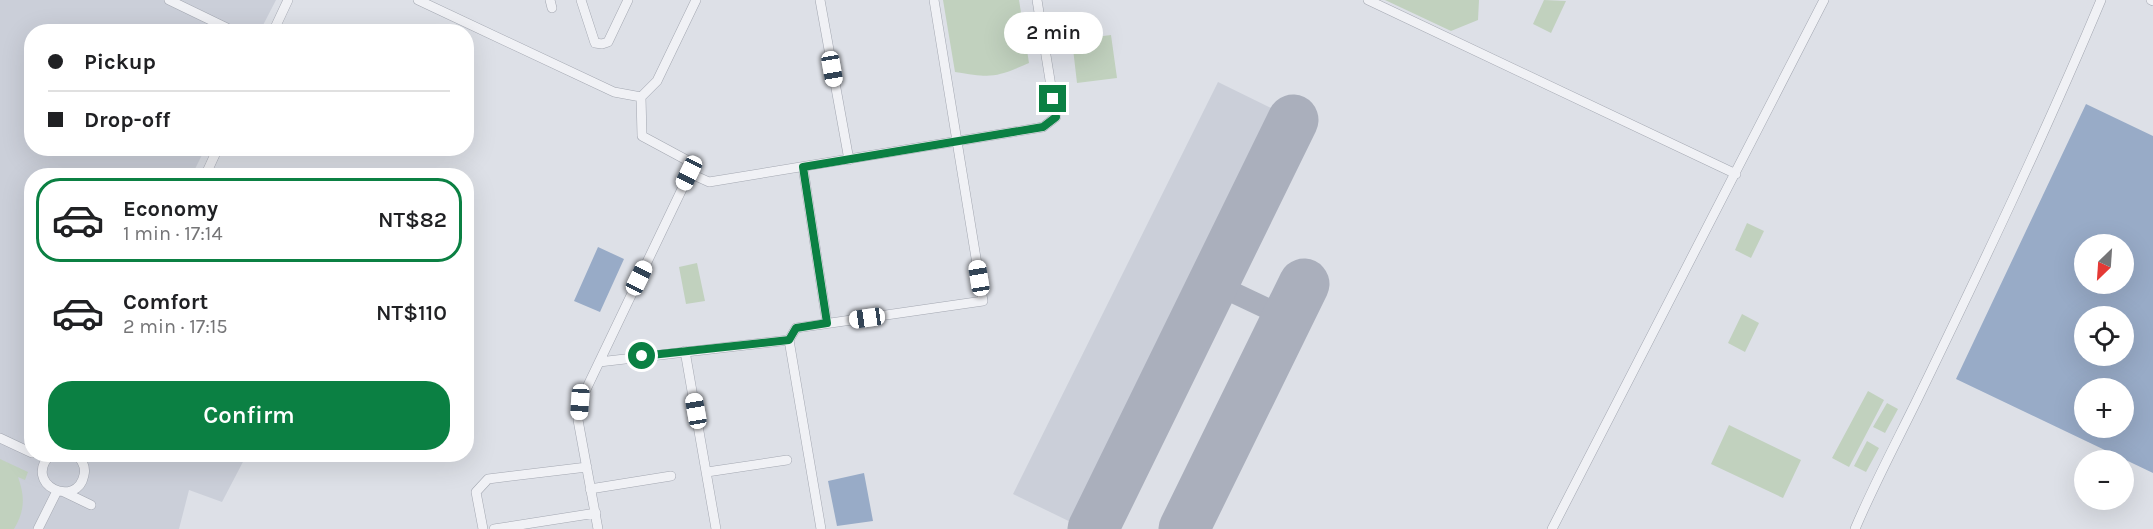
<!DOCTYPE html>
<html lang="en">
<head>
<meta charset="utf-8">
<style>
  body { margin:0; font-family:Karla,sans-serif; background:#f2f2f2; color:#202124; height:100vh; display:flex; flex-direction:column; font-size:22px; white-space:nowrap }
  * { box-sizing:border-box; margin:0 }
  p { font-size:20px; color:#757577 }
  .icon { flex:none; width:33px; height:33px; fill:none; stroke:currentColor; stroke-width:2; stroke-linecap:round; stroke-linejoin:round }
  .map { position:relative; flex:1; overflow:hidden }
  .side { position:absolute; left:24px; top:168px; width:450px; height:294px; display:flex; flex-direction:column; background:#fff; border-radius:24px; box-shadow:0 6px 24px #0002 }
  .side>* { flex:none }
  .guide { position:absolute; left:24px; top:24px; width:450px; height:132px; border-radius:24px; box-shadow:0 6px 24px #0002; display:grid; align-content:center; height:132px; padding:0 24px; background:#fff }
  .needle { width:39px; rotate:205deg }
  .tools { position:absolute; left:2074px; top:234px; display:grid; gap:12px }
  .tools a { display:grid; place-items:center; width:60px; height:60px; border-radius:50%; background:#fff; box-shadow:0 6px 24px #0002; font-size:30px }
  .end { position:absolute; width:27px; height:27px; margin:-14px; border:8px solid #0b8043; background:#fff; box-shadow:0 0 0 3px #fff }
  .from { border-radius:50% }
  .bubble { position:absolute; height:42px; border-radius:21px; background:#fff; box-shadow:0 6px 24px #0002; font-size:20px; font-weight:600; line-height:42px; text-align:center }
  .car { position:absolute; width:18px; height:36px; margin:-18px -9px; border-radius:8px; box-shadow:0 0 4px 2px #0007; background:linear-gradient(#fff 24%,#345 0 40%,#fff 0 76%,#345 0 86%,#fff 0) }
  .guide b { display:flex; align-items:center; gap:21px; height:57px; font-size:22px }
  .guide b+b { border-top:2px solid #e0e0e0 }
  .guide i { width:15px; height:15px; background:#202124 }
  ul { padding:10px 0 0; list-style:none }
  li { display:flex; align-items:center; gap:18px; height:84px; margin:0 12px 9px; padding:0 12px; border:3px solid transparent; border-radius:24px }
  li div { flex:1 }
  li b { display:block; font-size:22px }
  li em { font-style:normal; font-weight:600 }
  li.on { border-color:#0b8043 }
  li>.icon { width:54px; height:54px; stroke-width:1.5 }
  .cta { display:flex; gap:12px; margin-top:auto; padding:12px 24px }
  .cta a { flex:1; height:69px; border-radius:24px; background:#0b8043; color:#fff; font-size:24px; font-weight:600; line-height:69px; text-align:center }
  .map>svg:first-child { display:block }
  .built { fill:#cbcfd9 }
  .green { fill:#c1d1be }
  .water { fill:#98abc7; fill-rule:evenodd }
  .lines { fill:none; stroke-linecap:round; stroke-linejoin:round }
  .taxiway { stroke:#aaafbc; stroke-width:21 }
  .runway { stroke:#aaafbc; stroke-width:51 }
  .minor-casing { stroke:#a3a7b1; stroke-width:10 }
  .minor { stroke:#f0f1f5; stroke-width:9 }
  .route { stroke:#0b8043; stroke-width:8 }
</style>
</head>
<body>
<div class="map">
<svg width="2153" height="529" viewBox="0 0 2153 529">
  <rect width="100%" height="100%" fill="#dde0e7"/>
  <path class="built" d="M 0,0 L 276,0 L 260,31 L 32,32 L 32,148 L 205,149 L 192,175 L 32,176 L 32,454 L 242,454 L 246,456 L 222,502 L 189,490 L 179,529 L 0,529 Z
    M 1218,82 L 1289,117 L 1085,529 L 1013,494 Z"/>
  <path class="green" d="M 943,0 L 1019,0 L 1029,63 C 995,78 992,78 955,72 Z
    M 1385,0 L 1479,0 L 1478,20 L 1451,31 Z
    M 1544,0 L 1566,1 L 1551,33 L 1533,24 Z
    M 1111,35 L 1117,78 L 1077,83 L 1072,40 Z
    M 1747,223 L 1764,231 L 1751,258 L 1735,250 Z
    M 697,263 L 705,301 L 686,304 L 679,267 Z
    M 1742,314 L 1759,323 L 1745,352 L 1728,343 Z
    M 1868,391 L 1884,400 L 1849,467 L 1832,458 Z
    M 1887,403 L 1898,409 L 1885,433 L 1873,427 Z
    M 1729,425 L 1801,460 L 1783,498 L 1711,464 Z
    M 1867,441 L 1879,448 L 1866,472 L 1854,466 Z
    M 0,459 L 28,472 L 25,480 L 18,477 C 25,496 25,511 14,529 L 0,529 Z"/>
  <path class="water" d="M 2086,104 L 2153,136 L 2153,473 L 1956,379 ZM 2085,244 L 2124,244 L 2124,284 L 2085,284 ZM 2085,316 L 2124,316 L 2124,356 L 2085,356 ZM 2085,388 L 2124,388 L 2124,428 L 2085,428 Z
    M 598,247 L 624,259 L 600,312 L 574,301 Z
    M 864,473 L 873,521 L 837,526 L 828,481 Z"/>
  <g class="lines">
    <path class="taxiway" d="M 1213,283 L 1287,318"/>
    <path class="runway" d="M 1093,529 L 1293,120
      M 1184,529 L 1304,284"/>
    <defs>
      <path id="minor" d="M 169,0 L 227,28
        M 418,0 L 614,92 L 641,97 L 657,81 L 696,0
        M 550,0 L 552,8
        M 581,0 L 595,43 L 602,44 L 608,42 L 628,0
        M 820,0 L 849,160
        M 1368,0 L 1736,174
        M 2151,0 L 2153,1
        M 273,32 L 288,0
        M 803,167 L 827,323
        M 689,173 L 709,182 L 1043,127 L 1056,117 L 1037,0
        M 205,176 L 218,148
        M 789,340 L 821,529
        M 685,351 L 716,529
        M 599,362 L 789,340 L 796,328 L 983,301 L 934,0
        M 0,438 L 32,453
        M 51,454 C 21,484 77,510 84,475 C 86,467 82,460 76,454
        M 707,472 L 787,460
        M 590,489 L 671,476
        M 64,492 L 91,505
        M 38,529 L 57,491
        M 483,529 L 476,492 L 488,479 L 587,467
        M 494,529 L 596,513
        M 598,529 L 578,420 L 580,402 L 694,164 L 642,136 L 641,97
        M 1552,529 L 1824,0
        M 1855,529 C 1874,484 1897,441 1918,398 C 1982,266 2045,134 2101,0"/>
    </defs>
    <use href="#minor" class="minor-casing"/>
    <use href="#minor" class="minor"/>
  </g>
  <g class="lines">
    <path class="route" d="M 642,356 L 789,340 L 796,328 L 827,323 L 803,167 L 1043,127 L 1056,117 L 1053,99"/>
  </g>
</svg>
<div class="tools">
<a><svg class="needle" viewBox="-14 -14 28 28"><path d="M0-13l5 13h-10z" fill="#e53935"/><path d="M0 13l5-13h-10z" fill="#757577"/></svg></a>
<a><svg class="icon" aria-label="locate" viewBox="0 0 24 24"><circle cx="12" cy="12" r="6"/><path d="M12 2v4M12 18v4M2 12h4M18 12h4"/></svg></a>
<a>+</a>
<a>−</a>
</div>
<i class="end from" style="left:642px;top:356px"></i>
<i class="end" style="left:1053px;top:99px"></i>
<div class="bubble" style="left:1004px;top:12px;width:99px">2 min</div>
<i class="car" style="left:832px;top:69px;rotate:170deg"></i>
<i class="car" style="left:689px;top:173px;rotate:206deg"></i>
<i class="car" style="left:639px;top:278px;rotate:26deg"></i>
<i class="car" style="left:979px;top:278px;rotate:351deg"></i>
<i class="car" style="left:867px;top:318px;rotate:262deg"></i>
<i class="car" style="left:580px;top:402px;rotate:184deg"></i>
<i class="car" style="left:696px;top:411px;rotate:350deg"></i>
<div class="guide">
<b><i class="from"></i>Pickup</b>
<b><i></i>Drop-off</b>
</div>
<section class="side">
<ul>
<li class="on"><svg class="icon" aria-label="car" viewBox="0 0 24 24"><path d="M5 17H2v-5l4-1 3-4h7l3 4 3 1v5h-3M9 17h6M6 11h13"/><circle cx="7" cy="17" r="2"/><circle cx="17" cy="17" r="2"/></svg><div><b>Economy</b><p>1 min · 17:14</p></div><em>NT$82</em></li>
<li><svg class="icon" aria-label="car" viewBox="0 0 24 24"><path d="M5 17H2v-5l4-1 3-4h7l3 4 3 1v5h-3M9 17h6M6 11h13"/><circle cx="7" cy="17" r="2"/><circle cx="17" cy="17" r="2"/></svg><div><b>Comfort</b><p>2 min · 17:15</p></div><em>NT$110</em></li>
</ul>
<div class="cta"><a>Confirm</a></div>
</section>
</div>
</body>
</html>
